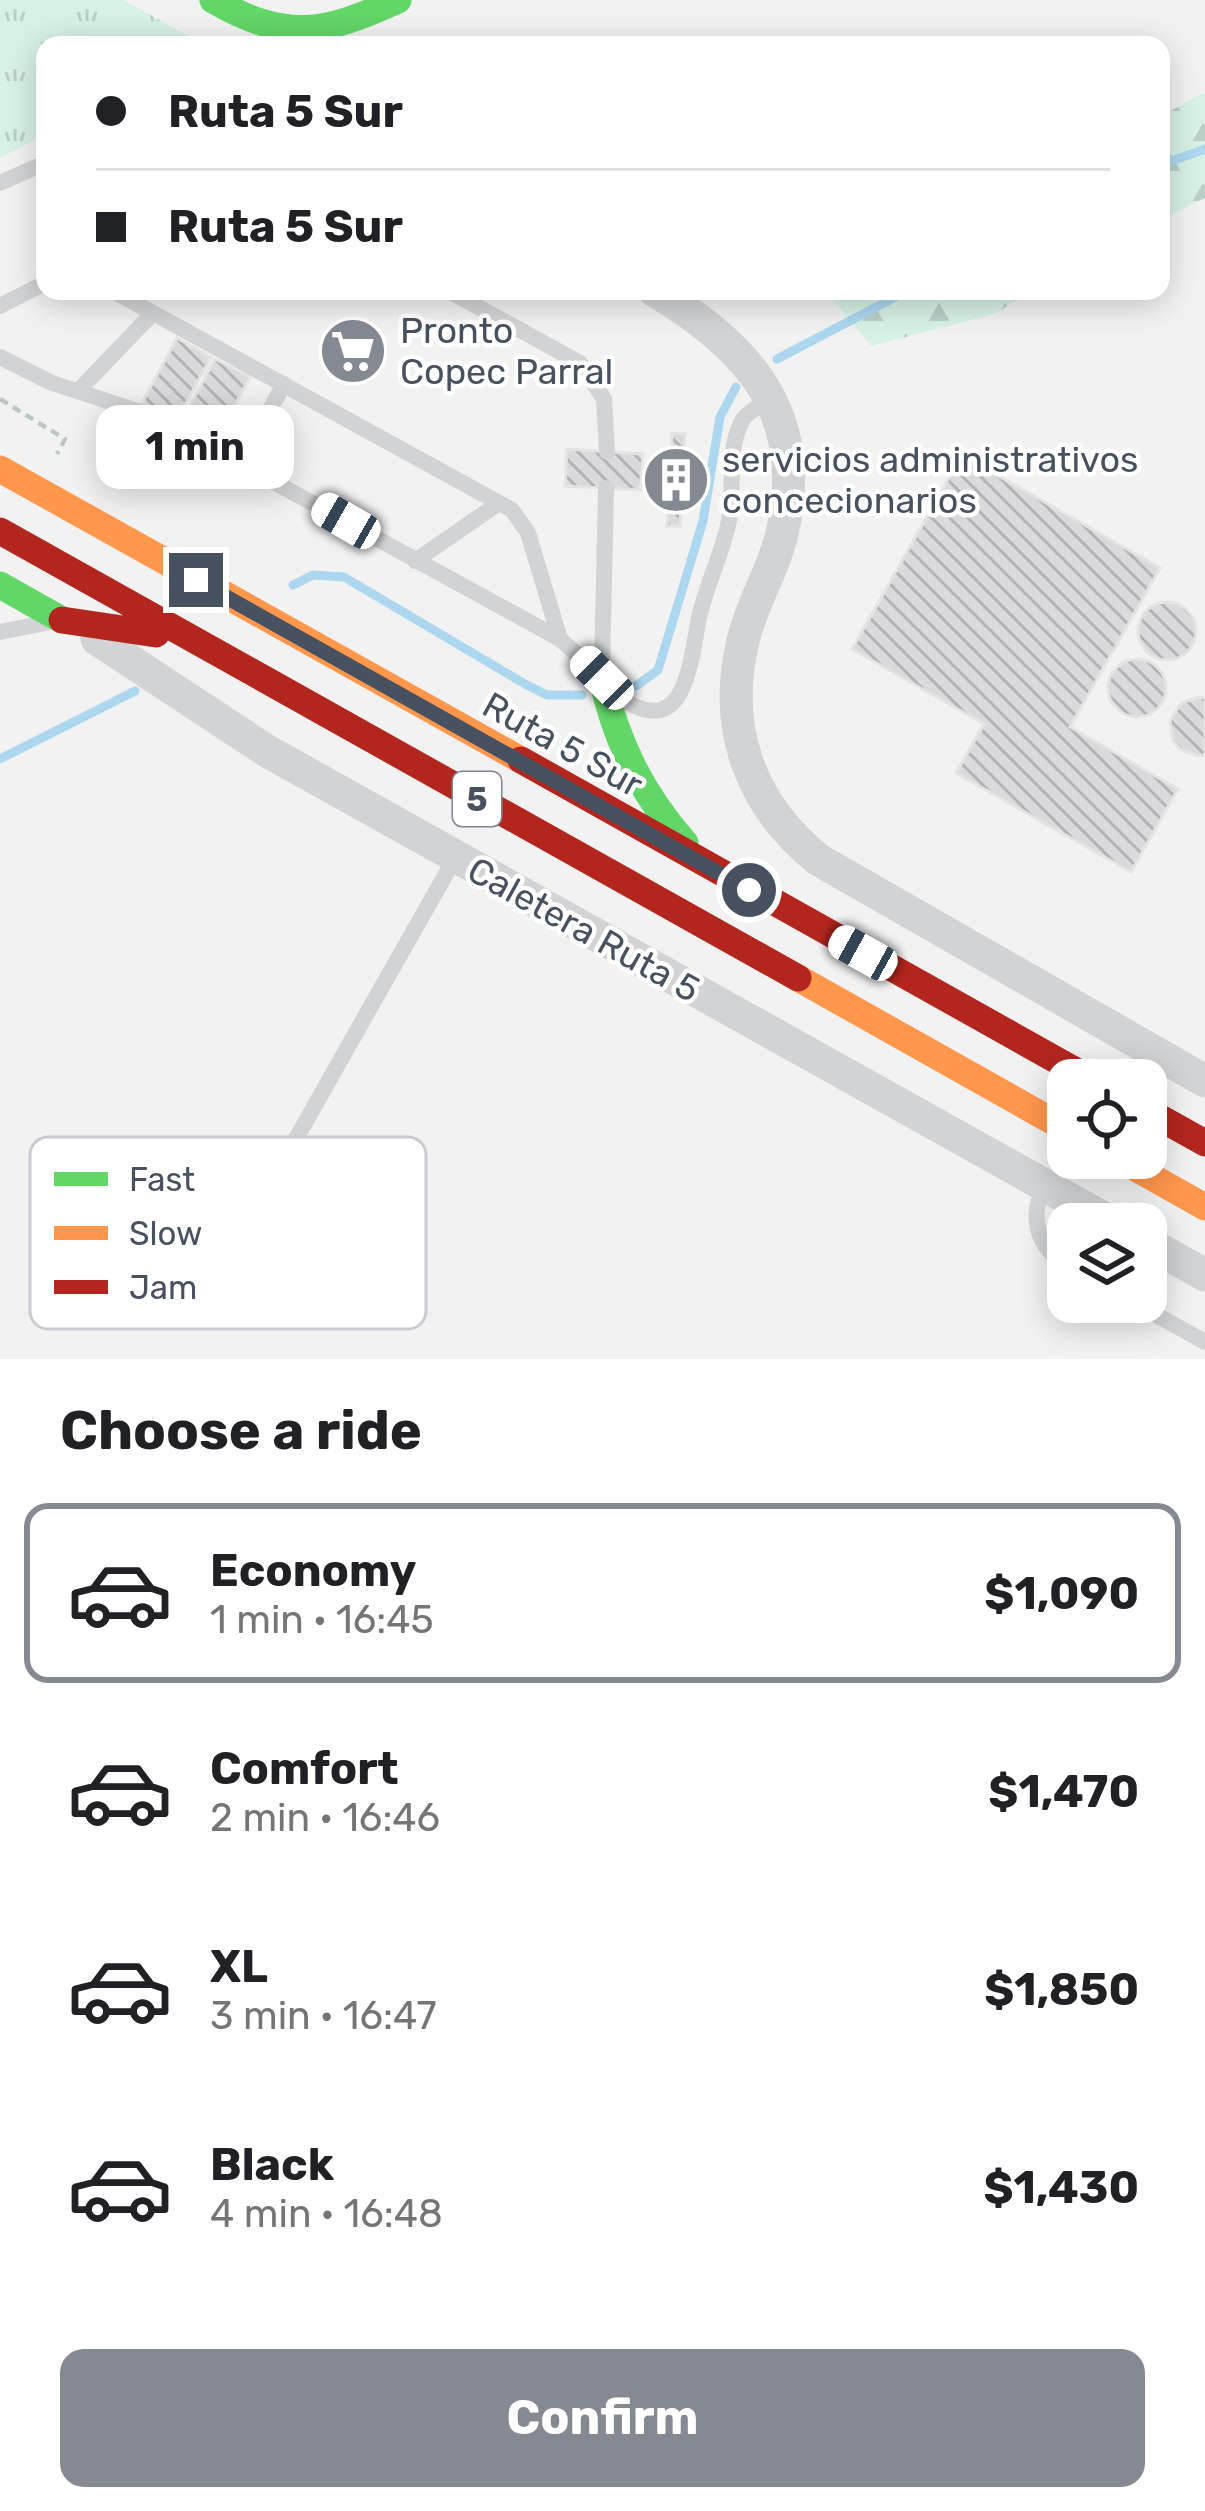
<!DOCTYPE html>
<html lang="en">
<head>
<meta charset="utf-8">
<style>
  body { margin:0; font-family:Rubik,sans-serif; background:#f2f2f2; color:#202124; height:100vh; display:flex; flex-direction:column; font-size:45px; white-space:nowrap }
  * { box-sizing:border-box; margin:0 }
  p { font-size:39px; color:#757577 }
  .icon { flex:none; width:66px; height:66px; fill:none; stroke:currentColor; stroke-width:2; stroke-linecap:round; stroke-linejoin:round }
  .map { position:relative; height:1359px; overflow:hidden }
  .sheet { display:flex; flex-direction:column; background:#fff; flex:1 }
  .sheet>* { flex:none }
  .banner { position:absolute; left:36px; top:36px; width:1134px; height:264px; border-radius:24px; box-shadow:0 6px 30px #0003; display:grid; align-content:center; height:264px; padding:0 60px; background:#fff }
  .buttons { position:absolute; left:1047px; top:1059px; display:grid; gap:24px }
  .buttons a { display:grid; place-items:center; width:120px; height:120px; border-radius:24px; background:#fff; box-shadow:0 6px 30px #0003; font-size:60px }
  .end { position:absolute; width:54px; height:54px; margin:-27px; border:15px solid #48515f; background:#fff; box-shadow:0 0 0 6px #fff }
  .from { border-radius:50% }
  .bubble { position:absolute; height:84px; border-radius:24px; background:#fff; box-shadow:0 6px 30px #0003; font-size:39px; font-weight:700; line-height:84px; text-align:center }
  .car { position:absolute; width:36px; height:72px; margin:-36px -18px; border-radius:15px; box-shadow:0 0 9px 3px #0007; background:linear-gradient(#fff 24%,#345 0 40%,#fff 0 76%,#345 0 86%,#fff 0) }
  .banner b { display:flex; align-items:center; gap:42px; height:114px; font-size:45px }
  .banner b+b { border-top:3px solid #e0e0e0 }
  .banner i { width:30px; height:30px; background:#202124 }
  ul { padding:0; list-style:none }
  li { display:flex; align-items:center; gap:36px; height:180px; margin:0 24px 18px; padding:0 36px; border:6px solid transparent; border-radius:24px }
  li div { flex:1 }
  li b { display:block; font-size:45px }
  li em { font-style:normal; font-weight:700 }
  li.selected { border-color:#848992 }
  li>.icon { width:108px; height:108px; stroke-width:1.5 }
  h2 { padding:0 60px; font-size:54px; line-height:144px }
  .action { display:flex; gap:24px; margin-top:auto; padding:24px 60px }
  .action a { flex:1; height:138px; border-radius:24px; background:#848992; color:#fff; font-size:48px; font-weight:700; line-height:138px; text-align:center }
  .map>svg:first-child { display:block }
  .grass { fill:url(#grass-tufts) }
  .forest { fill:url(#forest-firs) }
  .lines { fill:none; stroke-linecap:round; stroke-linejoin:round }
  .stream { stroke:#acd7ef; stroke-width:9 }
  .building { fill:url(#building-back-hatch); stroke:#e4e4e5; stroke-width:3 }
  .path { stroke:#bdc8c6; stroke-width:4.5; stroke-dasharray:9 6; stroke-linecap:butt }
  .lane { stroke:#d1d3d5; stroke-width:16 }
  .street { stroke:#d1d3d5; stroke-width:33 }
  .fast { stroke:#63d668; stroke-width:27 }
  .slow { stroke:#ff974d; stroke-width:27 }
  .jam { stroke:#b3261e; stroke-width:27 }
  .route { stroke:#48515f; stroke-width:15 }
  .labels { text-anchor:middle; stroke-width:9; stroke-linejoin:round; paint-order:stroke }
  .shield { fill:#fff; stroke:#7f858f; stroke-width:3 }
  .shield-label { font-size:33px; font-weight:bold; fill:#48515f }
  .poi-label { font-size:36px; fill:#48515f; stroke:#fff; text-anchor:start }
  .street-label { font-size:36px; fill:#48515f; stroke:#fff }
  .key { fill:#fff; stroke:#c8cbcf; stroke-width:3 }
  .key-label { font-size:33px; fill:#48515f }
</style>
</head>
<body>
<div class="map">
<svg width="1205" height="1359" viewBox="0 0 1205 1359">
  <defs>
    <pattern id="grass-tufts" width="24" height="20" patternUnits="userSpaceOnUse" patternTransform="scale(3)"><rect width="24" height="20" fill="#d7f1e5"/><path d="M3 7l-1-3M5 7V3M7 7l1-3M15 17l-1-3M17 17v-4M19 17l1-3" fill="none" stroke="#bad0c7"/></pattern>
    <pattern id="forest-firs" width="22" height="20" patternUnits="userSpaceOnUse" patternTransform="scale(3)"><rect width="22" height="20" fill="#d7f1e5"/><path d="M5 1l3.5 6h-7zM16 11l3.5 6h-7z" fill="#bad0c7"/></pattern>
    <pattern id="building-back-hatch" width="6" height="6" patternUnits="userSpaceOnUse" patternTransform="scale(3)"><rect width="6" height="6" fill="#dadadd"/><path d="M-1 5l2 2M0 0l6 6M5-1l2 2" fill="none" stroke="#b3b3b6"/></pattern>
  </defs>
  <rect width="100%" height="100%" fill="#f3f2f2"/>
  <path class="grass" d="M 0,0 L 123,0 L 205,45 L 45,45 L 45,134 L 0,158 Z"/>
  <path class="forest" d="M 1205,92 L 1205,198 L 1161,219 L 1161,116 Z
    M 847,291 L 1033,291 L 994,314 L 871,346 L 832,299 Z"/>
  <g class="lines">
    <path class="stream" d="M 1161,165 L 1205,149
      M 777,359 L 907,291
      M 293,585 L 313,575 L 344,577 L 525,684 L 547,695 L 582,695
      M 636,686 L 658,670 L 703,521 L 720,417 L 736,387
      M 0,759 L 135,691"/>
  </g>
  <path class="building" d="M 177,338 L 211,357 L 156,458 L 122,440 Z
    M 215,359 L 250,377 L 195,479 L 160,461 Z
    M 672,433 L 685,434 L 680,526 L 667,526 Z
    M 567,449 L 643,454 L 640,490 L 565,486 Z
    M 962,455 L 1160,568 L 1070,727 L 1178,789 L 1131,872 L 956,773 L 984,724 L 852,649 Z
    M1138 631a29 29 0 1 1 58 0a29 29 0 1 1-58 0Z
    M1108 688a29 29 0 1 1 58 0a29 29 0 1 1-58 0Z
    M 1198,697 L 1205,698 L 1205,755 L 1197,756 L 1180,749 L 1173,741 L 1170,721 L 1180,704 Z"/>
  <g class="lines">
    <path class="path" d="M 0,399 L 65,439 L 57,454"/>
    <path class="lane" d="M 0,183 L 45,163
      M 113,291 L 512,510 L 528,533 L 560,639
      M 449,291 L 580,363 L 604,399 L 607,452
      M 0,306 L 45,283
      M 0,357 L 52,383 L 138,411
      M 79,390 L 153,313
      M 172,428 L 177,430
      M 212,448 L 560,639 L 595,671
      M 241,462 L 284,384
      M 415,561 L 499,503
      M 0,632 L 46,623
      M 602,671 L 606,488
      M 621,698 C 686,742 690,662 699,618 C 706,585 722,555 729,521 C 735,489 726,451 742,421 C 749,410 760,405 772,402
      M 1045,1185 C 1028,1217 1037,1248 1068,1266
      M 1133,1302 L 1205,1342
      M 196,1315 L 455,858"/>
    <path class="street" d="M 655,291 C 748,346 808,413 783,529 C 775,568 752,602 743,641 C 722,728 750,805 819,860 L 1205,1081
      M 97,639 L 267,751 L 1114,1224
      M 1146,1242 L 1205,1275"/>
    <path class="fast" d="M 213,0 C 286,42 324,34 398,0
      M 0,585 L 62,620
      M 602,678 C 616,742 642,794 685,843"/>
    <path class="slow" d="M 0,469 L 521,760
      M 798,978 L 1068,1130
      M 1118,1158 L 1205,1207"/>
    <path class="jam" d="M 0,531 L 798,978
      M 62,620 L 156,634
      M 521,760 L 1092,1080
      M 1146,1110 L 1205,1143"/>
  </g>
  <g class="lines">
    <path class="route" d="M 196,580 L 749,890"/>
  </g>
  <defs>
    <symbol id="supermarket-disc" viewBox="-11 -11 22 22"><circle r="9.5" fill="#848992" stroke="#fff"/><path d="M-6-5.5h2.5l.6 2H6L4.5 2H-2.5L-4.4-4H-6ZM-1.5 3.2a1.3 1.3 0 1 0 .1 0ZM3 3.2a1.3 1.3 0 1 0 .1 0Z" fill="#fff"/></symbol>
    <symbol id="building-disc" viewBox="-11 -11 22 22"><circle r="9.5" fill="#848992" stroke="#fff"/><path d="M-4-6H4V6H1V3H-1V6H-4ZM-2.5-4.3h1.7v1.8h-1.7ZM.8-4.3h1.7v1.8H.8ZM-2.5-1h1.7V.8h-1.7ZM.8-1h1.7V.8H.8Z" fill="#fff"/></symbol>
  </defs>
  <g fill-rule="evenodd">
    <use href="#supermarket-disc" x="315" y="313" width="76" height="76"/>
    <use href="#building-disc" x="638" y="442" width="76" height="76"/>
  </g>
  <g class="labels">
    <rect class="shield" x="453" y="772" width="48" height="54" rx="9"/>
    <g class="shield-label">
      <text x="477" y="811">5</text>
    </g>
    <g class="poi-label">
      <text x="400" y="343">Pronto<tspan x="400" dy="41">Copec Parral</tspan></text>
      <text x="722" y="472">servicios administrativos<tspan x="722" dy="41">concecionarios</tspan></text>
    </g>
    <g class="street-label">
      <text transform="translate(563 744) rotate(29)" y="13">Ruta 5 Sur</text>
      <text transform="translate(584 929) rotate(29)" y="13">Caletera Ruta 5</text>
    </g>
  </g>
  <rect x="30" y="1137" width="396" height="192" rx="18" class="key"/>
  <rect x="54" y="1172" width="54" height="14" fill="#63d668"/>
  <rect x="54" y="1226" width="54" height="14" fill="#ff974d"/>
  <rect x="54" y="1280" width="54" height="14" fill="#b3261e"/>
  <g class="key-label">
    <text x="129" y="1191">Fast</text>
    <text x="129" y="1245">Slow</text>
    <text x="129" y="1299">Jam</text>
  </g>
</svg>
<div class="buttons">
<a><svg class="icon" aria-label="locate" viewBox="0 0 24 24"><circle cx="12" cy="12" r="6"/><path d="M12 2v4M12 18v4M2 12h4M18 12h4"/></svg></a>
<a><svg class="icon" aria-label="layers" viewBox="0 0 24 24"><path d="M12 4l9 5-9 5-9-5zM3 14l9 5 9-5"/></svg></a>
</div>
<i class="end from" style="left:749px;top:890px"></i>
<i class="end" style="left:196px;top:580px"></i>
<div class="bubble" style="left:96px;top:405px;width:198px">1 min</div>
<i class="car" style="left:346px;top:521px;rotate:300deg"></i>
<i class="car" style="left:602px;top:678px;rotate:315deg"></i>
<i class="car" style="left:863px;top:953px;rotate:299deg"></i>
<div class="banner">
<b><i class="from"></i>Ruta 5 Sur</b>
<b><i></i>Ruta 5 Sur</b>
</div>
</div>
<section class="sheet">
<h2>Choose a ride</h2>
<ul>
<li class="selected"><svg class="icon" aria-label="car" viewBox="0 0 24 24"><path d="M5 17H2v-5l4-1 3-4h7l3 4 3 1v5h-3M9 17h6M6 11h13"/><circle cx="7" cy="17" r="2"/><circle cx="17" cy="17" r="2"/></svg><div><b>Economy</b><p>1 min · 16:45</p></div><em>$1,090</em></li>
<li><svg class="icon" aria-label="car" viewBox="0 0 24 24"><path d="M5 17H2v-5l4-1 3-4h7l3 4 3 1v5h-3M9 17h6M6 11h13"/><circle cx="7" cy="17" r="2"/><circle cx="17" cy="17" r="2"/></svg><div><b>Comfort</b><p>2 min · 16:46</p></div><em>$1,470</em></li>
<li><svg class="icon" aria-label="car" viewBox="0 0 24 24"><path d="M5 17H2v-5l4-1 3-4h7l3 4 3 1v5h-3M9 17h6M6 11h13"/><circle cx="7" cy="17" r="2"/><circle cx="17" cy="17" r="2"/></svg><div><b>XL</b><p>3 min · 16:47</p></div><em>$1,850</em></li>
<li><svg class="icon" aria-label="car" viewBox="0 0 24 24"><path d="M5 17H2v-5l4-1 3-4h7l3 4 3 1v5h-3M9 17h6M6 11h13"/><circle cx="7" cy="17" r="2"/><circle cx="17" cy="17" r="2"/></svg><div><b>Black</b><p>4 min · 16:48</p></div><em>$1,430</em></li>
</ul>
<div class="action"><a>Confirm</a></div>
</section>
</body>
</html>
